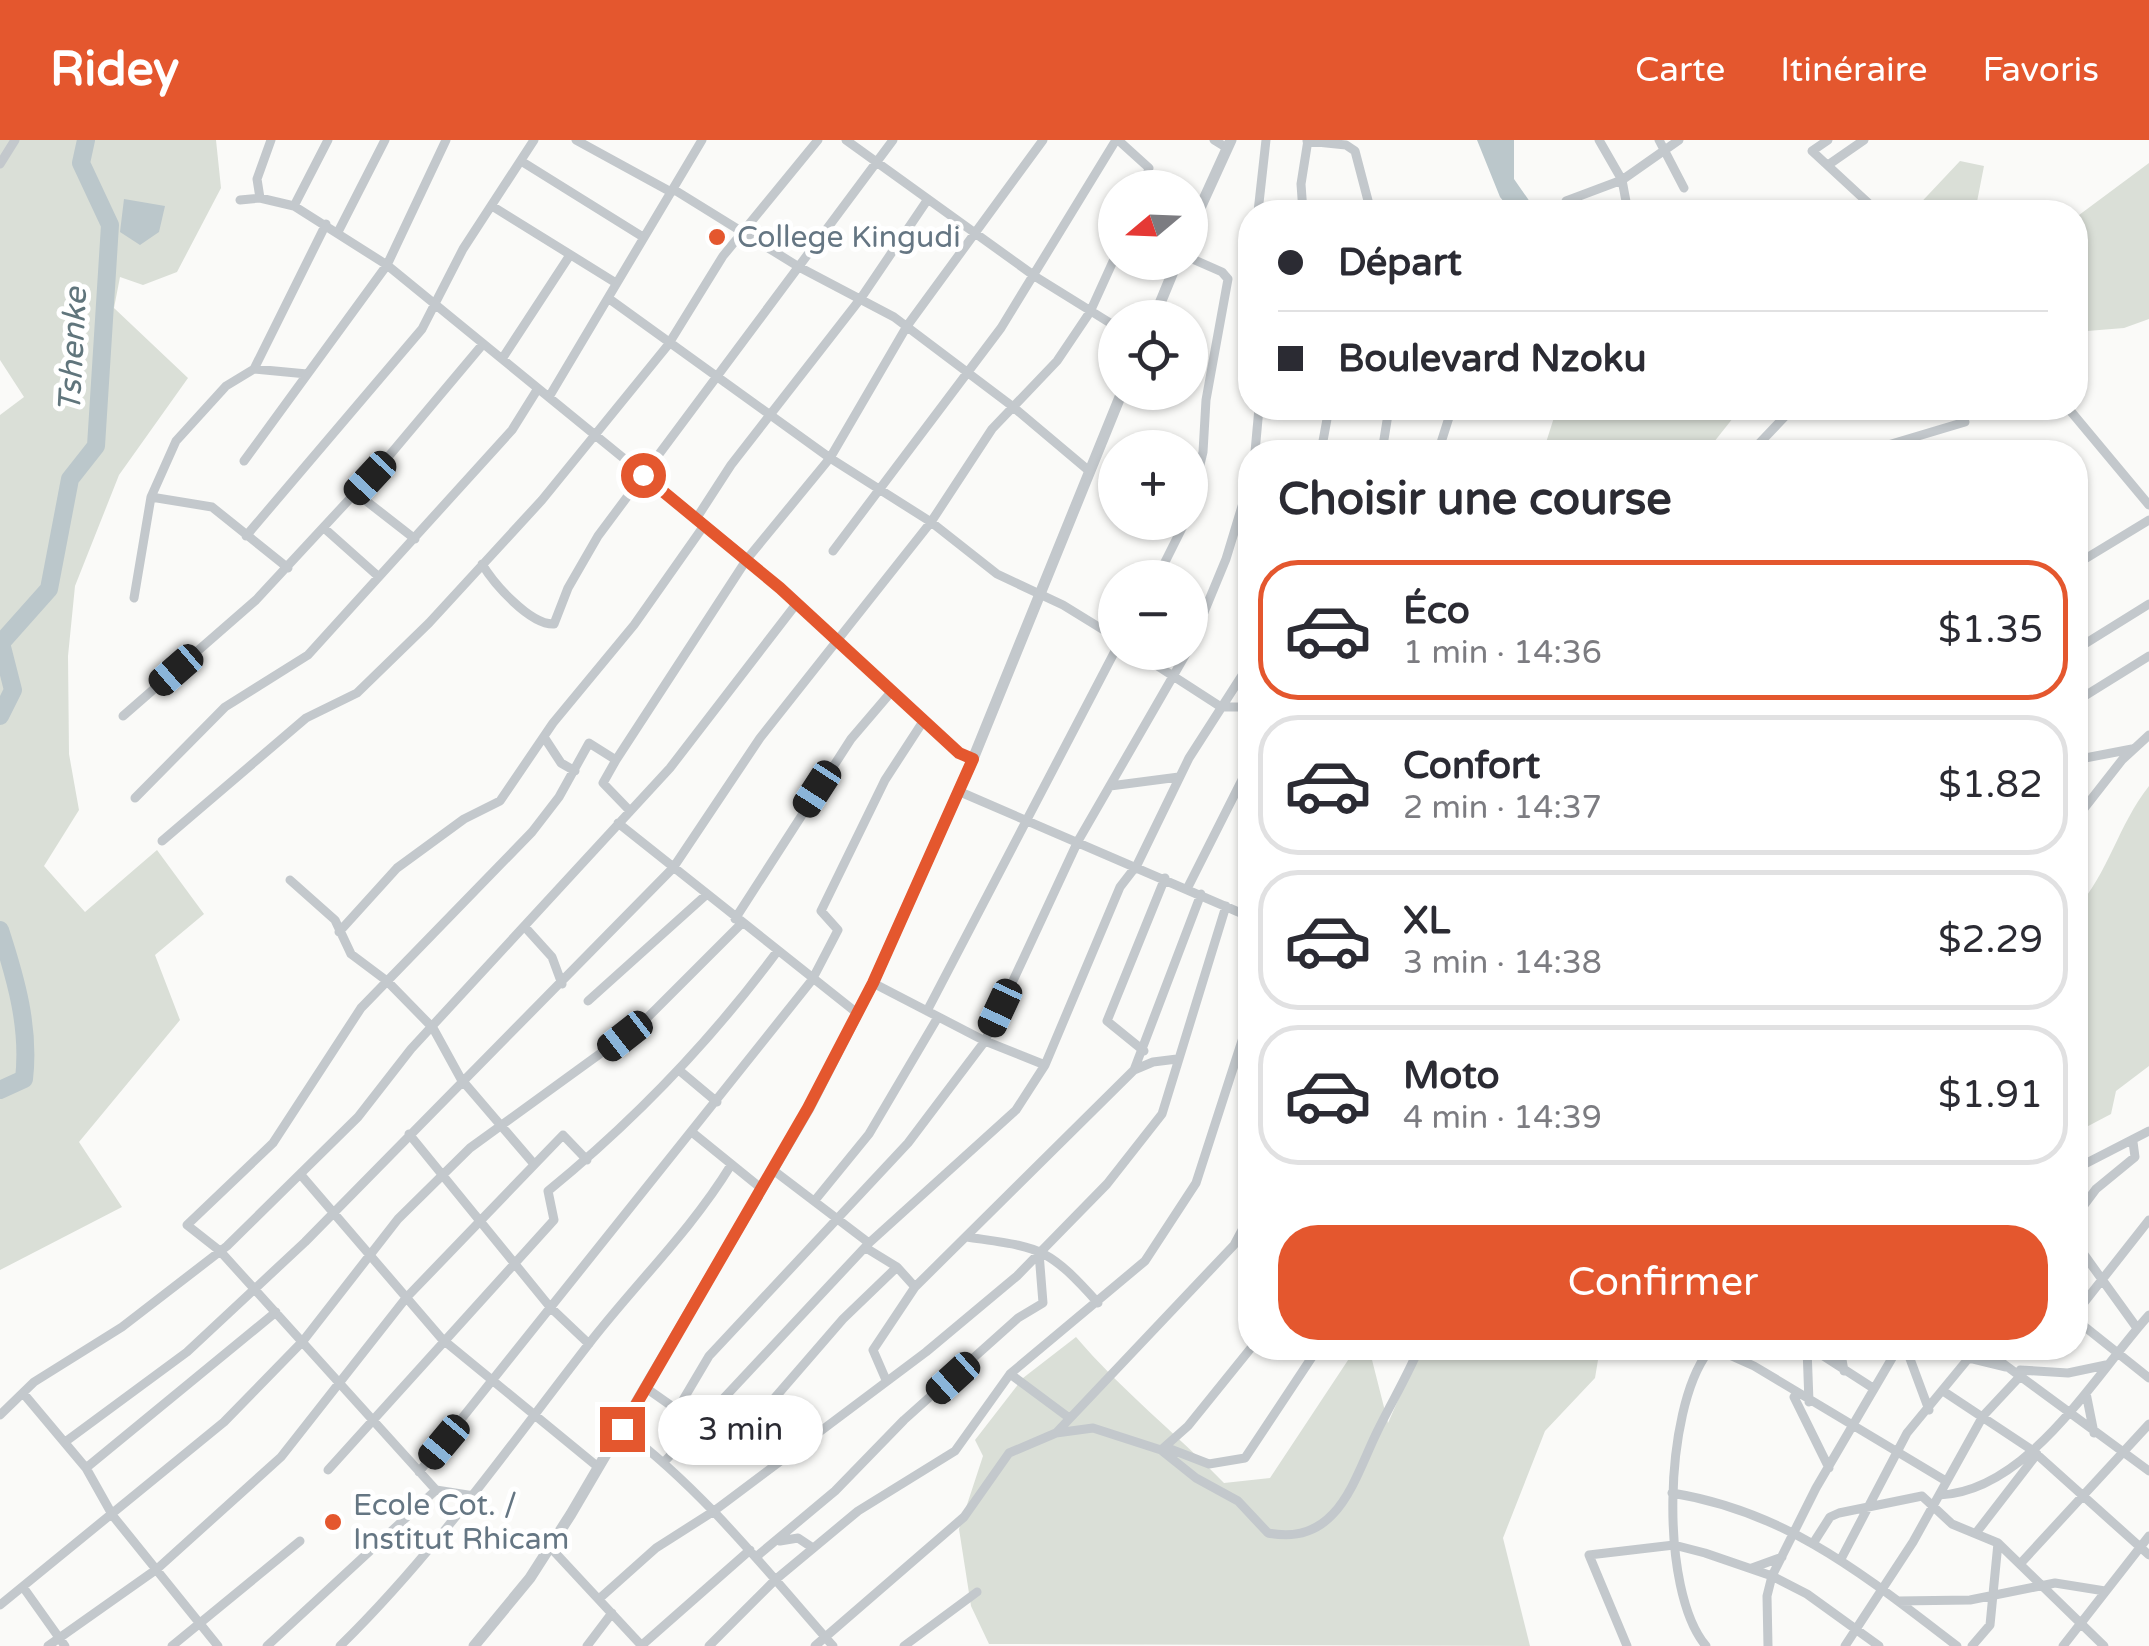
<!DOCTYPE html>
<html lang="fr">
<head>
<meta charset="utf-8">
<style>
  body { margin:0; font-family:"Varela Round",sans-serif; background:#f2f2f3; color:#2b2b33; height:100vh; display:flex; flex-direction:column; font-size:38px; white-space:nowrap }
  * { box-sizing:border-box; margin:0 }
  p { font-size:32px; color:#7c7c81 }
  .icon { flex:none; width:55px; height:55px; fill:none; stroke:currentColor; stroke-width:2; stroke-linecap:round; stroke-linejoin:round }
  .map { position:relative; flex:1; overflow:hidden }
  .drawer { position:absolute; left:1238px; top:300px; width:850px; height:920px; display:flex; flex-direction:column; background:#fff; border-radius:40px; box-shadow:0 2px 8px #0004 }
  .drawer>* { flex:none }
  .guide { position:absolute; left:1238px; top:60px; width:850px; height:220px; border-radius:40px; box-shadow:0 2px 8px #0004; display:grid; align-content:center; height:220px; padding:0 40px; background:#fff }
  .needle { width:65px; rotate:251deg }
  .tools { position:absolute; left:1098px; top:30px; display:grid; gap:20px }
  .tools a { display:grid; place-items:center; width:110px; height:110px; border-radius:50%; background:#fff; box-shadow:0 2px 8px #0004; font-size:50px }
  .end { position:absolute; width:45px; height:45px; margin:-22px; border:12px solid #e4572e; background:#fff; box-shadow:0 0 0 5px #fff }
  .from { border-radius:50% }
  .bubble { position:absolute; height:70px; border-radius:35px; background:#fff; box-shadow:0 2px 8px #0004; font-size:32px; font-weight:600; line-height:70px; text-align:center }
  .car { position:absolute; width:30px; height:60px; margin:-30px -15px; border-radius:12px; box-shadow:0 0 8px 2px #0007; background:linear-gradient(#222 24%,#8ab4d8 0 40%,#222 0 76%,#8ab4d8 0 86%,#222 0) }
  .guide b { display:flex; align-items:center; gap:35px; height:95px; font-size:38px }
  .guide b+b { border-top:2px solid #e1e1e2 }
  .guide i { width:25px; height:25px; background:#2b2b33 }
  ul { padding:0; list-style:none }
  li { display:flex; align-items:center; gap:30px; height:140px; margin:0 20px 15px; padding:0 20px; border:5px solid #e1e1e2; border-radius:40px }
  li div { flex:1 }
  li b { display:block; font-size:38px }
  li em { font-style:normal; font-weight:600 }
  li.selected { border-color:#e4572e }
  li>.icon { width:90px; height:90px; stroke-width:1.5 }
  h2 { padding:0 40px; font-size:45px; line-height:120px }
  .button { display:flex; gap:20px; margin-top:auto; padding:20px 40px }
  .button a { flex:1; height:115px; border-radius:40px; background:#e4572e; color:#fff; font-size:40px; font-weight:600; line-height:115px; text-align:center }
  header { display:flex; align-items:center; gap:60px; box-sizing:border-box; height:140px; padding:0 50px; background:#e4572e; color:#fff }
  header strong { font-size:48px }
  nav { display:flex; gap:55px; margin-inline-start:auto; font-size:35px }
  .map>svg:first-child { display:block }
  .green { fill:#dadfd7 }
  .water { fill:#bbc7cb }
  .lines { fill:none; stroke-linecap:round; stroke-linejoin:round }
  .river { stroke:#bbc7cb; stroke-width:18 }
  .minor { stroke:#c3c8cc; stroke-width:9 }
  .tertiary { stroke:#c3c8cc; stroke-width:11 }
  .route { stroke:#e4572e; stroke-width:12 }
  .poi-dot { fill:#e4572e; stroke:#fff; stroke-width:4 }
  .labels { text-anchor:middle; stroke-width:10; stroke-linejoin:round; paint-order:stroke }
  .poi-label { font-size:30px; fill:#657683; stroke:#fff; text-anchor:start }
  .water-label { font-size:32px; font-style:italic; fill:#60757c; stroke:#fff }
</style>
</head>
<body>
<header>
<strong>Ridey</strong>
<nav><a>Carte</a><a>Itinéraire</a><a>Favoris</a></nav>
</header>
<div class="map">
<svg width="2149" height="1506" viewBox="0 0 2149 1506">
  <rect width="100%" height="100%" fill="#fafaf8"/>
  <path class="green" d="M 0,0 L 216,0 L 221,48 L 177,132 L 143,145 L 120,137 L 114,168 L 188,238 L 119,335 L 75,446 L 68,516 L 69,614 L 79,670 L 44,726 L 85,772 L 157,710 L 204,774 L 155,815 L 180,880 L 79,1002 L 122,1067 L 0,1130 L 0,275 L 24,257 L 0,220 Z
    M 1960,21 L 1984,26 L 1975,72 L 1912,72 Z
    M 2149,23 L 2149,179 L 2124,188 L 2075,192 L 2075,78 Z
    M 1557,268 L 1741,268 L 1706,312 L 1543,312 Z
    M 2149,646 L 2149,926 L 2116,951 L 2111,974 L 2075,993 L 2075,770 C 2109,733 2118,685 2149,646 Z
    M 1076,1197 C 1121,1250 1176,1293 1224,1343 L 1270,1338 L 1356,1208 L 1369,1208 L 1388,1283 L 1421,1208 L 1600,1208 L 1595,1238 L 1545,1291 L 1503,1398 L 1530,1506 L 989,1504 L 971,1466 L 959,1389 L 983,1316 L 975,1300 L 1023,1238 Z"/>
  <path class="water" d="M 1477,0 L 1514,0 L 1514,39 L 1537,72 L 1512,72 L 1500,57 Z
    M 124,59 L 165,66 L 159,92 L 140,105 L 120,92 Z"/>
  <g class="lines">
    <path class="river" d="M 0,576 L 13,550 L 1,503 L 49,449 L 70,339 L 96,306 L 110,85 L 81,23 L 86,0
      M 0,790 C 16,839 30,888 24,939 L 0,950"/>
    <path class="minor" d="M 576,0 L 671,52
      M 846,0 L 1036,137 L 1115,186
      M 1118,0 L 1149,28 L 1143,48
      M 1214,0 L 1227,8
      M 1599,0 L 1622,40 L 1628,72
      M 1659,0 L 1684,48
      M 1828,0 L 1812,11 L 1878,72
      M 1307,1 L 1346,5 L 1355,11 L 1371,72
      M 521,21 L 643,97
      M 0,24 L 15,0
      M 1828,25 L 1864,0
      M 673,49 L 799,127 L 894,177 L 1012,266 L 1088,330
      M 260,58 L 257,39 L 271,0
      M 240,60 L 260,58 L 294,66 L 387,125 L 747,419 L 959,613 L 973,619
      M 1566,61 L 1622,40 L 1679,0
      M 294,66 L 328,0
      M 492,66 L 616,143
      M 1258,72 L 1266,0
      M 1303,72 L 1301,44 L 1308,0
      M 338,92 L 385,0
      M 1190,118 L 1222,132 L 1228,139 L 1206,260 L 1203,312 L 1190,366
      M 608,158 L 830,318 L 931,382 L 997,434 L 1063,465 L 1115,497
      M 502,219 L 570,115
      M 254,229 L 307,234
      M 549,257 L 702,0
      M 2068,268 L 2149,365
      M 1255,312 L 1259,268
      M 1321,312 L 1329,268
      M 1382,312 L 1389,268
      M 1438,312 L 1452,268
      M 1751,312 L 1793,268
      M 1878,312 L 1888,305 L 1965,282
      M 244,321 L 387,125 L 446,0
      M 356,353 L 415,399
      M 151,357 L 212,367 L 288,428
      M 696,379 L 731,325 L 861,158 L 928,59
      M 324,388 L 379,437
      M 246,396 L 422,189 L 463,109 L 534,0
      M 833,411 L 1001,188 L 1116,0
      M 482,424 C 494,444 530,485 554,484 L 568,448 L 598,396 L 893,0
      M 2075,425 L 2149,380
      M 1157,438 L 1185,382
      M 134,458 L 151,357 L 176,301 L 226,246 L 254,229 L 326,84
      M 1190,506 L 1226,419 L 1250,340
      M 2075,510 L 2149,464
      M 1136,512 L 1221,567 L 1239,567
      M 2075,562 L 2149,516
      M 123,576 L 256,460 L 383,323 L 483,204
      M 2075,581 L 2083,578
      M 544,597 L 561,623 L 575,631
      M 2075,620 L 2132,609
      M 1110,646 L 1179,637
      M 958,651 L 1250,777
      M 135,658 L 225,567 L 308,515 L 512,290 L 537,250
      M 630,671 L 603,643 L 616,620 L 747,419 L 830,318 L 907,186 L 1043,0
      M 2075,680 L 2122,620 L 2149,595
      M 618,683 L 857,873
      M 162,701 L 306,578 L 357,553 L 429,483 L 542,360 L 668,205 L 723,116 L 818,0
      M 290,740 L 335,780 L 351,814 L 387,841 L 433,888 L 461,939 L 534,1024
      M 1188,747 L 1250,624
      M 735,779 L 851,599 L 892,551
      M 524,786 L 552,817 L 562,844
      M 339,792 L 397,728 L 464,679 L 500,661 L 553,583 L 634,485 L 703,387
      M 873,843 L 985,901 L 1045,925
      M 588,861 L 706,755
      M 927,871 L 1115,511
      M 1144,911 L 1107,881 L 1165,738
      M 1134,930 L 1201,754
      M 680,931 L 717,962
      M 693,993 L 762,1049
      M 409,994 L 550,1167 L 589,1204
      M 2075,1029 L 2149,991
      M 773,1030 L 869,1103
      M 301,1035 L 442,1199 L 598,1327
      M 816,1059 L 869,994 L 938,877
      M 2075,1077 L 2096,1049 L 2135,1017 L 2133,1002
      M 967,1097 C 1040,1108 1046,1105 1098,1163
      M 2075,1102 L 2137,1188
      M 866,1108 L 897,1127 L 915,1147
      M 2075,1174 L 2149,1080
      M 2075,1179 L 2149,1238
      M 1807,1208 L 1809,1262
      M 1811,1208 L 1873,1248
      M 1840,1208 L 1844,1231
      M 1906,1208 L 1929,1270
      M 1982,1208 L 2149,1331
      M 1968,1218 L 2005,1227
      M 2020,1230 L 2068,1233 L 2106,1225
      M 1010,1234 L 1068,1277
      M 886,1240 L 873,1210 L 915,1147 L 1134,930 L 1153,922 L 1177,919
      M 646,1248 L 673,1267 L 680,1265 L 709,1216 L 908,1003 L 985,901 L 1078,701 L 1187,512
      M 1943,1251 L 2032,1310 L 2149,1415
      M 23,1253 L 86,1328 L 113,1376 L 218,1506
      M 2086,1253 L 2094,1293
      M 1794,1257 L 1829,1328
      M 0,1275 L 34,1242 L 122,1187 L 227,1106 L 358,977 L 411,909 L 670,628 L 797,463
      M 622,1289 C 703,1350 766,1430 833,1506
      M 1056,1293 L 1234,1105 L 1250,1075
      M 65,1302 L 187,1212 L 305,1102 L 673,728 L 760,598 L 931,382 L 992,289 L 1057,221 L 1090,172 L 1115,117
      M 1165,1307 L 1209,1324 L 1245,1318 L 1318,1208
      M 1161,1310 L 1188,1286 L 1251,1208
      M 787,1314 L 771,1278 L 772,1261 L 843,1179 L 897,1127
      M 665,1321 L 869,1103 L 1016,970 L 1045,925 L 1120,747 L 1137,725 L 1189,618 L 1250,523
      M 86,1328 L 276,1172
      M 328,1330 L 554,1080 L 548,1051 C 635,980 709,903 776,813
      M 419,1332 L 812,840 L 838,790 L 821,771 L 885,640 L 924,580
      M 1672,1353 C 1789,1372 1865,1436 1957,1506
      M 1939,1355 C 2028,1352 2095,1235 2149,1175
      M 474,1356 L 436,1350 L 220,1111 L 187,1085 L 273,1003 L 361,868 L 532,692 L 559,657 L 589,603 L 616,620
      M 1976,1393 L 2037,1314
      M 780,1401 L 798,1398 L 813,1408
      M 1814,1402 L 1830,1377 L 1839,1373 L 1922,1356 L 1952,1384 L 1998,1403 L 2104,1506
      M 549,1406 L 642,1506
      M 756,1417 L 835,1351 L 904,1280 L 1018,1178 L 1043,1163 L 1039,1113
      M 1841,1419 L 1907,1293 L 1977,1208
      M 2020,1424 L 2149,1284
      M 1752,1428 L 1782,1417
      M 23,1447 L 65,1506
      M 600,1458 L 656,1408 L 714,1371 L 926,1212 L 1017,1136 L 1107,1044 L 1162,974 L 1226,766
      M 1898,1461 L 1970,1460 L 2055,1443 L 2105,1451
      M 0,1465 L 224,1282 L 303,1201 L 398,1079 L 470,1008 L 641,884 L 741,784
      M 48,1506 L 157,1429 L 281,1317 L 406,1158 L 563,995 L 587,1020
      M 172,1506 L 300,1401
      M 267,1506 L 436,1350
      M 340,1506 C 434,1414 508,1308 588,1205 C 635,1144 690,1092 731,1025
      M 587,1506 L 612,1473
      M 641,1506 L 750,1410
      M 709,1506 L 775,1440 L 858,1371 L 955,1311 L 1010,1234 L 1145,1121 L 1196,1043 L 1250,876
      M 815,1506 L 964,1377 L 1009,1313 L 1056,1293 L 1093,1288 L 1161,1310 L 1196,1338 L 1238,1361 L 1268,1393 C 1338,1407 1354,1339 1377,1292 C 1391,1263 1407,1237 1419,1208
      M 904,1506 L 977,1452
      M 1627,1506 L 1589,1415 L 1674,1405 L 1705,1413 L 1772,1436 L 1807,1454 L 1879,1506
      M 1706,1506 C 1659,1450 1664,1270 1708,1212 L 1716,1209 L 1754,1226 L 1946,1341
      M 1768,1506 L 1767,1456 L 1772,1436 L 1816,1348 L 1898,1208
      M 1845,1506 L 1913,1402 L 1983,1276 L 2025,1231
      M 1972,1506 L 1990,1485 L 1998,1403
      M 2063,1506 L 2149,1396"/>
    <path class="tertiary" d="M 1190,90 L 1231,0
      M 1154,178 L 1177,122
      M 474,1506 L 530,1438 L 571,1374 L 809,968 L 873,843 L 973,619 L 1122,252"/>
  </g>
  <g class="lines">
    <path class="route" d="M 622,1289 L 808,968 L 873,843 L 973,619 L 959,613 L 780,448 L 643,335"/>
  </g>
  <g class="poi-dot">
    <circle cx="717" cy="97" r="10"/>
    <circle cx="333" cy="1382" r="10"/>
  </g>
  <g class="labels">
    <g class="poi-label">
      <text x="737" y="107">College Kingudi</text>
      <text x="353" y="1375">Ecole Cot. /<tspan x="353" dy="34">Institut Rhicam</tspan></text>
    </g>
    <g class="water-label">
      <text transform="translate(72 210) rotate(-87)" y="11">Tshenke</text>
    </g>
  </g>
</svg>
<div class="tools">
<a><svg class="needle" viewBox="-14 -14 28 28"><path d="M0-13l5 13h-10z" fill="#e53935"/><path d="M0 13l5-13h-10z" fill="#7c7c81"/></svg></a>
<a><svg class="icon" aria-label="locate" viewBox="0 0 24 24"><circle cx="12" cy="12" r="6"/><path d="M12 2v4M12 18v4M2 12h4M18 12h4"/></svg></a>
<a>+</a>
<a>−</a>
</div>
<i class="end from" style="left:643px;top:335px"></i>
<i class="end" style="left:622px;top:1289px"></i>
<div class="bubble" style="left:658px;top:1255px;width:165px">3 min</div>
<i class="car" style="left:370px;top:338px;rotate:223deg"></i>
<i class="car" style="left:176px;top:530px;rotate:229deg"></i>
<i class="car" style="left:817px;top:649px;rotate:213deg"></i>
<i class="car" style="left:1000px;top:868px;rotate:205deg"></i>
<i class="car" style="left:625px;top:896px;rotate:232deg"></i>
<i class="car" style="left:953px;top:1238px;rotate:228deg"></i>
<i class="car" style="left:444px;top:1302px;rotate:220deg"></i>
<div class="guide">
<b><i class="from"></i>Départ</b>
<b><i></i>Boulevard Nzoku</b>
</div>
<section class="drawer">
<h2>Choisir une course</h2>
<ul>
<li class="selected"><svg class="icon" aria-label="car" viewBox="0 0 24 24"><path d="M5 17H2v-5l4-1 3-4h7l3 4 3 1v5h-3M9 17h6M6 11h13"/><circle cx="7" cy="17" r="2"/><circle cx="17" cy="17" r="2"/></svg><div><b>Éco</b><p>1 min · 14:36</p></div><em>$1.35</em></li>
<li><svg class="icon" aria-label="car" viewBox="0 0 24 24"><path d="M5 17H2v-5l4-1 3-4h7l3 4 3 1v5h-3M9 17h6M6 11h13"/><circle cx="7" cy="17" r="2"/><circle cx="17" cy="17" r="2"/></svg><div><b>Confort</b><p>2 min · 14:37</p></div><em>$1.82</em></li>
<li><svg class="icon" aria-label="car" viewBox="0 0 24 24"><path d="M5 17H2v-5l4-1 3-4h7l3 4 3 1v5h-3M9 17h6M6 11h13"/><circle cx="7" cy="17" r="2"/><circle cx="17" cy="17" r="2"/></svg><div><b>XL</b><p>3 min · 14:38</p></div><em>$2.29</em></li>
<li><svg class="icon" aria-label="car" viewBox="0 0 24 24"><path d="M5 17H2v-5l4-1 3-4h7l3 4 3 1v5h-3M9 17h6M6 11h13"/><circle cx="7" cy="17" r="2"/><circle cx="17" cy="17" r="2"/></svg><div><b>Moto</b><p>4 min · 14:39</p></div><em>$1.91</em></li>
</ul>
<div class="button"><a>Confirmer</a></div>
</section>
</div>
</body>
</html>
